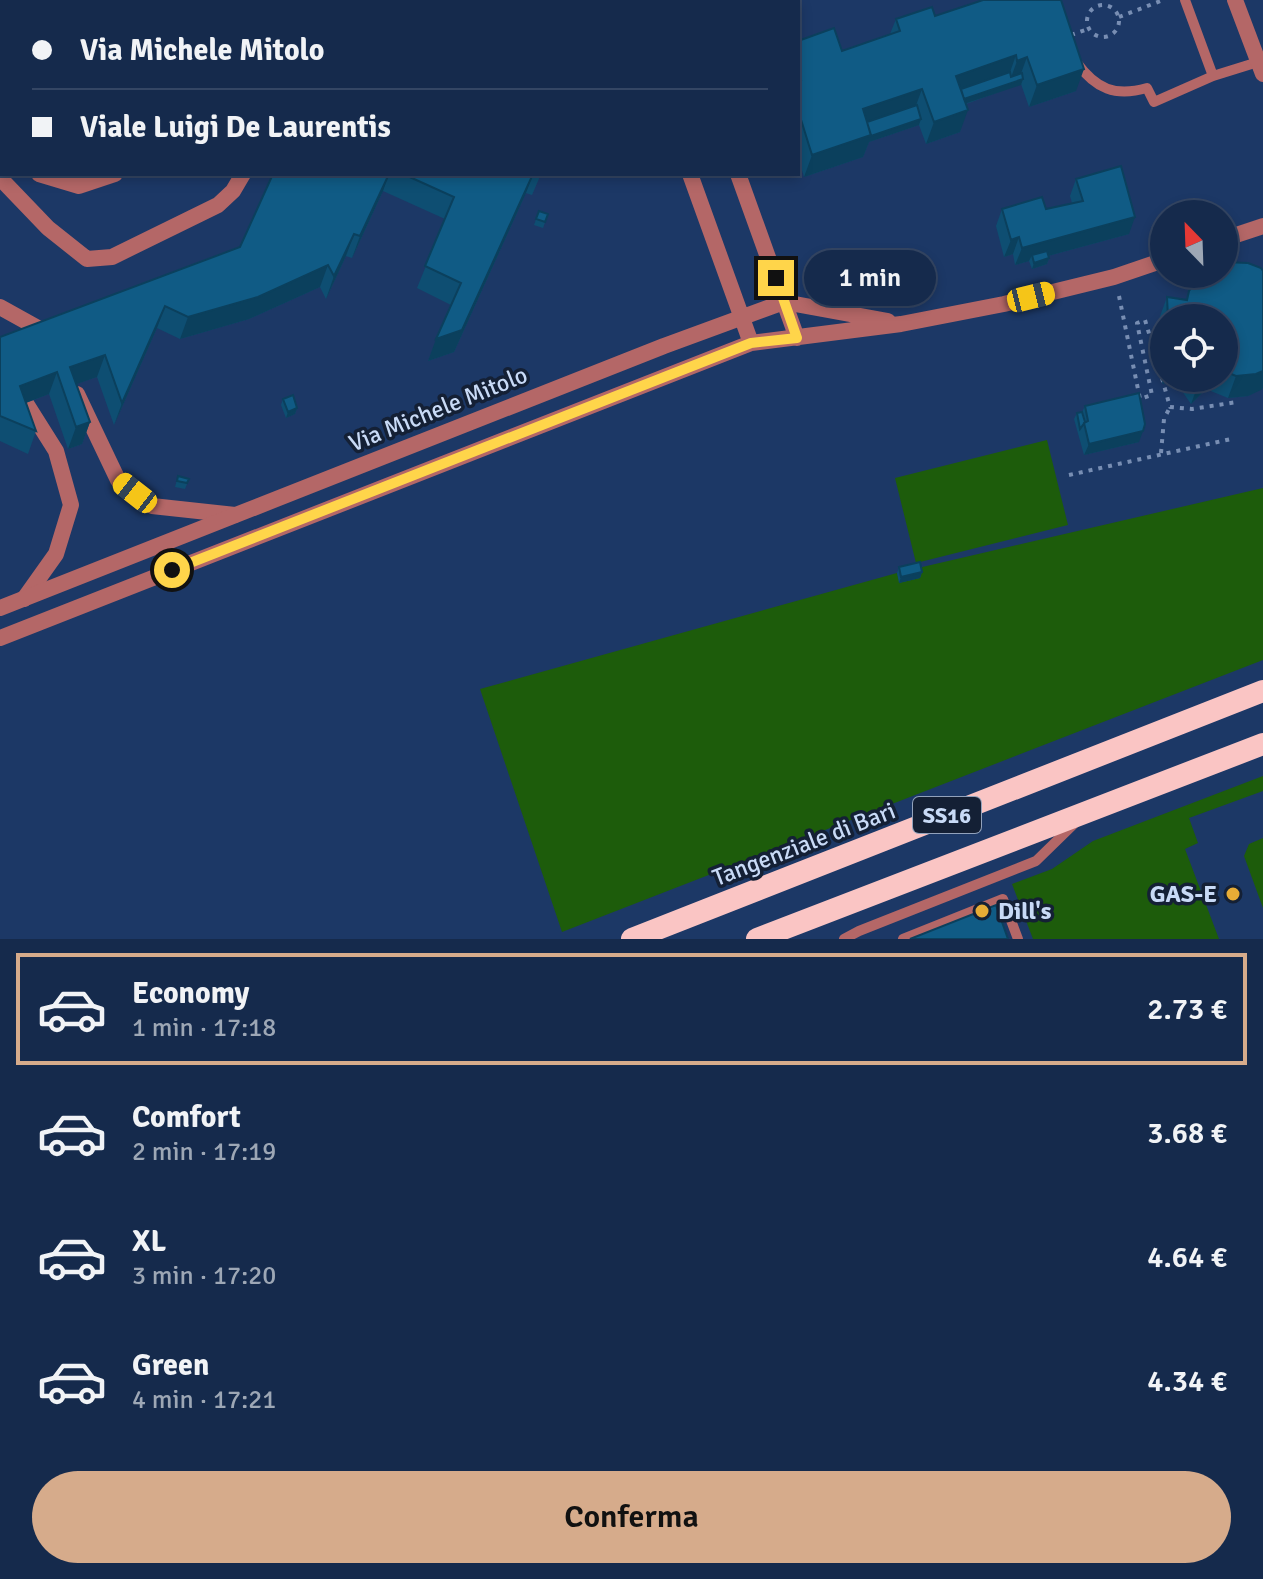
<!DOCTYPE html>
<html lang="it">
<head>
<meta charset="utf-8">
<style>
  body { margin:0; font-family:Signika,sans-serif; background:#223656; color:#f1f3f6; height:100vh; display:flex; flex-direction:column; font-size:30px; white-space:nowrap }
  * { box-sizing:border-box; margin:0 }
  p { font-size:26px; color:#9da7b5 }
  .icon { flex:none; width:44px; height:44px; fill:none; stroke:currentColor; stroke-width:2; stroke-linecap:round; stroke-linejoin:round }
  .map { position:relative; height:939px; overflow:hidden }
  .details { display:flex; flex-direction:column; background:#152a4c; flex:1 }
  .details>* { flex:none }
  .banner { position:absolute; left:0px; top:0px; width:800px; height:176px; box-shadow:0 4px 12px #0003,0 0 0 2px #344664; display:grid; align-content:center; height:176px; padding:0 32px; background:#152a4c }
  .needle { width:52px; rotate:337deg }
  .buttons { position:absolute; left:1150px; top:200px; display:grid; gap:16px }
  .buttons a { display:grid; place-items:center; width:88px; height:88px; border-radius:50%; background:#152a4c; box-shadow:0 4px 12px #0003,0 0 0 2px #344664; font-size:40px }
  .end { position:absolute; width:36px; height:36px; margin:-18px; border:10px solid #ffd54a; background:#111; box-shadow:0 0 0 4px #111 }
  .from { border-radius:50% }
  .bubble { position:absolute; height:56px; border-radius:28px; background:#152a4c; box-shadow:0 4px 12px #0003,0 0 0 2px #344664; font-size:26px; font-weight:600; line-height:56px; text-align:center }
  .car { position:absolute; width:24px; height:48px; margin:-24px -12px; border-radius:10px; box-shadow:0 0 6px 2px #0007; background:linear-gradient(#f5c518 24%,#345 0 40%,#f5c518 0 76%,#345 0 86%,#f5c518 0) }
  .banner b { display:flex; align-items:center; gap:28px; height:76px; font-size:30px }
  .banner b+b { border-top:2px solid #344664 }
  .banner i { width:20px; height:20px; background:#f1f3f6 }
  ul { padding:14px 0 0; list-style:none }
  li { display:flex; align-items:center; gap:24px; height:112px; margin:0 16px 12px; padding:0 16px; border:4px solid transparent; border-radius:0px }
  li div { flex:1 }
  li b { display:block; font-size:30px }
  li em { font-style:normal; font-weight:600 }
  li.active { border-color:#d6ab8b }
  li>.icon { width:72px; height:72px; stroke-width:1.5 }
  .button { display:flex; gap:16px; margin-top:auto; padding:16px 32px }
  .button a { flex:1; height:92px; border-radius:48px; background:#d6ab8b; color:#111; font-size:32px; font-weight:600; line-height:92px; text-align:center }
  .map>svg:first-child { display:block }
  .green { fill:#1d5c0b }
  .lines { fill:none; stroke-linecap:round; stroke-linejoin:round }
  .path { stroke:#788eb3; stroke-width:4; stroke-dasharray:4 6; stroke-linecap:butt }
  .service { stroke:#b46767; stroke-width:10 }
  .minor { stroke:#b46767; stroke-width:16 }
  .tertiary { stroke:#b46767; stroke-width:16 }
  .trunk { stroke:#fac5c4; stroke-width:22 }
  .wall { fill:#0e4e72 }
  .shaded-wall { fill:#0b405d }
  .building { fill:#105b85; stroke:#0b405d; stroke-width:2 }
  .route { stroke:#ffd54a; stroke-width:10 }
  .poi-dot { fill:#e7ac36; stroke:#142035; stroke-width:3 }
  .labels { text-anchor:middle; stroke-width:7; stroke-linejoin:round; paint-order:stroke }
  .shield { fill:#142035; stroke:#92a2bc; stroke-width:2 }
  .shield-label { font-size:22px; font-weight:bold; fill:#c8daf6 }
  .street-label { font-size:24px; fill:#c8daf6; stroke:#142035 }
  .poi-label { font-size:24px; font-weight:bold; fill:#c8daf6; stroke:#142035; text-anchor:end }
</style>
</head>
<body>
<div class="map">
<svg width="1263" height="939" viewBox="0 0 1263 939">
  <rect width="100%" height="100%" fill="#1c3866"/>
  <path class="green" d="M 1047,440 L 1068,525 L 916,563 L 895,478 Z
    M 1263,488 L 1263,660 L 562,932 L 480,689 L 897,573 L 900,583 L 918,568 Z
    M 1263,776 L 1263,791 L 1189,818 L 1198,843 L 1185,849 L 1219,939 L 1033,939 L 1012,884 L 1052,869 L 1093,841 Z
    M 1263,838 L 1263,908 L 1244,856 L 1249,844 Z"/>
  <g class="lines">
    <path class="path" d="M1087 21a16 16 0 1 1 32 0a16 16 0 1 1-32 0Z
      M 1119,17 L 1163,0
      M 1071,35 L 1088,29
      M 1119,296 L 1140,399 L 1152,395 L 1137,323 L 1145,320 L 1154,350
      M 1162,378 L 1170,407 L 1192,409 L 1237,402
      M 1161,453 L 1164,419 L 1170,407
      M 1069,475 L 1231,439"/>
    <path class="service" d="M 1185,0 L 1213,76
      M 1077,63 C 1096,89 1115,97 1147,88 L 1154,102 L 1213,76 L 1258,62
      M 844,939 L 859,931 L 1036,861 L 1075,823
      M 903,939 L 1003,899 L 1018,939"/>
    <path class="minor" d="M 0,156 L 2,158
      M 39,174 L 79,186 L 115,174
      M 0,178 L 48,228 L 87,259 L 112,257 L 218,205 L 233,191 L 243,174
      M 0,307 L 45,332 L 48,337
      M 0,371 L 10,378 L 56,451 L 71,505 L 56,554 L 24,599
      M 77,394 L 118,480 L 152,506 L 235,515"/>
    <path class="tertiary" d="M 627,0 L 627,2
      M 676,0 L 676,2
      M 1235,0 L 1263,74
      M 690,174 L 751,343
      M 738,174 L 797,338
      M 1224,239 L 1263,226
      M 0,608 L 664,346 L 784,302 L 888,321
      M 0,638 L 751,343 L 901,324 L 1004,304 L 1114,277 L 1164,260"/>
    <path class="trunk" d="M 632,939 L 1263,691
      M 757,939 L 1263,744"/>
  </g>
  <path class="wall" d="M 983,0 L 1076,91 L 1029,107 L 1021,84 L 966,104 L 960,132 L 926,144 L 919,125 L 869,142 L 863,157 L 804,177 L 798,157 L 798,41 L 842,51 L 890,34 L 896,19 L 935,16 Z
    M 2,90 L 2,155 L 0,156 L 0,91 Z
    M 273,174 L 541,174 L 532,195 L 526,193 L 454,352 L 428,361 L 451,305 L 417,288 L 445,219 L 383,191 L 352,258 L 346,256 L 326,299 L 320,287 L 249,319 L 180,339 L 157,328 L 114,425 L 97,377 L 76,384 L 90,422 L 82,444 L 68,449 L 49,394 L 26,403 L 36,431 L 28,454 L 0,441 L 0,337 L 240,247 Z
    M 1076,179 L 1129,234 L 1048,256 L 1049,258 L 1047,264 L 1032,269 L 1029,261 L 1015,265 L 1013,254 L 1004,257 L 996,226 L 1002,209 L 1046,209 L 1072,203 L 1070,196 Z
    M 539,211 L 548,214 L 543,228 L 534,225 Z
    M 1263,271 L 1263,388 L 1248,396 L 1228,398 L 1206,389 L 1191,404 L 1173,378 L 1224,378 L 1224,318 L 1164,318 L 1164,378 L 1173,378 L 1163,384 L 1152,353 L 1154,347 L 1160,345 L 1159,319 L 1167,297 L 1186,300 L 1189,291 Z
    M 283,399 L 297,408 L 295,414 L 286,418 L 281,405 Z
    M 1085,406 L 1139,442 L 1084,455 L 1074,419 L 1077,413 L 1082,412 Z
    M 178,476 L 189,479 L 185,489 L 175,487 Z
    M 899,567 L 922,572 L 920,578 L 899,583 L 897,573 Z"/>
  <path class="shaded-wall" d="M 1016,55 L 1008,78 L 952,97 L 956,76 Z
    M 1027,57 L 1019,79 L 1009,83 L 1017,61 Z
    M 1084,69 L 1076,91 L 1029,107 L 1037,85 Z
    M 1023,79 L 1021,85 L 952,108 L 954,102 Z
    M 922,89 L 914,111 L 858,130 L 863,109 Z
    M 968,110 L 960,132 L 926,144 L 934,122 Z
    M 921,119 L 919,125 L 869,142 L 863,157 L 804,177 L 812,155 Z
    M 389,174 L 383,191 L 352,258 L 360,236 Z
    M 533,174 L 526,193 L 454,352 L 428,361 L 436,339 Z
    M 1135,217 L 1129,234 L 1033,260 L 1032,255 L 1029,261 L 1015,265 L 1022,248 Z
    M 354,234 L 346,256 L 326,299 L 334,276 Z
    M 1019,237 L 1013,254 L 1004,257 L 1011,240 Z
    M 1049,258 L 1047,264 L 1032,269 L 1034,263 Z
    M 328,265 L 320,287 L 249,319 L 180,339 L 188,317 Z
    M 165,306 L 157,328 L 114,425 L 122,403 Z
    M 105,355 L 97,377 L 62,389 L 70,367 Z
    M 1263,371 L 1263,388 L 1261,390 L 1248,396 L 1228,398 L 1236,376 Z
    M 57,372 L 49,394 L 12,408 L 20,386 Z
    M 1165,378 L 1173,378 L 1163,384 Z
    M 1203,378 L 1210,378 L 1206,389 L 1191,404 L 1199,382 Z
    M 297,408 L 295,414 L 286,418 L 288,412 Z
    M 90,422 L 82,444 L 68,449 L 76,427 Z
    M 1143,431 L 1139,442 L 1084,455 L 1089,444 Z
    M 922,572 L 920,578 L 899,583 L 901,577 Z"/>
  <path class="building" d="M 26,0 L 72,0 L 71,2 L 25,2 Z
    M 435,0 L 496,0 L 497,2 L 430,2 Z
    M 728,0 L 745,0 L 746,1 L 729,2 Z
    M 750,0 L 786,0 L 781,2 L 744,2 Z
    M 983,0 L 1061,0 L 1084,69 L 1037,85 L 1027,57 L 1017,61 L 1016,55 L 956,76 L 968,110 L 934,122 L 922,89 L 863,109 L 871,135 L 812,155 L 798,110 L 798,81 L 801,80 L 798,70 L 798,41 L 834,28 L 842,51 L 900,31 L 896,19 L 932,7 L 935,16 Z
    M 1010,72 L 1011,77 L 1022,73 L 1023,79 L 964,99 L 961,89 Z
    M 2,90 L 2,130 L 0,127 L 0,91 Z
    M 917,105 L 921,119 L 871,136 L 867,122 Z
    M 1121,166 L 1135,217 L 1022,248 L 1019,237 L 1011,240 L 1002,209 L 1042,197 L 1046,209 L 1083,201 L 1076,179 Z
    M 273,174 L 389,174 L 360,236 L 354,234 L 334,276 L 328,265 L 258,297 L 188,317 L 165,306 L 122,403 L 105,355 L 70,367 L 90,422 L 76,427 L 57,372 L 20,386 L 36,431 L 0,416 L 0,337 L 240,247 Z
    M 403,174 L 533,174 L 462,330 L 436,339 L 461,283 L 425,266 L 454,197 Z
    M 539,211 L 548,214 L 545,222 L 536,219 Z
    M 1047,251 L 1049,258 L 1034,263 L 1032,255 Z
    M 1224,262 L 1248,263 L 1261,268 L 1263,271 L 1263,371 L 1256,374 L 1236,376 L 1224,371 L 1224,318 L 1168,318 L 1167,297 L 1187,300 L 1189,291 L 1201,274 L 1224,274 Z
    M 1164,344 L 1164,375 L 1154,347 Z
    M 1139,393 L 1145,424 L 1143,431 L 1089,444 L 1084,423 L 1088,421 L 1085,406 Z
    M 293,395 L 297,408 L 288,412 L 283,399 Z
    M 1082,412 L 1085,422 L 1080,429 L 1077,413 Z
    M 178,476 L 189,479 L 187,483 L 177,481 Z
    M 920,562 L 922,572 L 901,577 L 899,567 Z
    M 996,905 L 1008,939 L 910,939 Z"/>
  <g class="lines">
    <path class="route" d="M 172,570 L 751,343 L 797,338 L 776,278"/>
  </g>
  <g class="poi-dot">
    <circle cx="1233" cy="894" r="8"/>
    <circle cx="982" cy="911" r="8"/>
  </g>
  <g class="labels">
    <rect class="shield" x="913" y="797" width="68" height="36" rx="6"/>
    <g class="shield-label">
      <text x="947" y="823">SS16</text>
    </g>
    <g class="street-label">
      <text transform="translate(438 409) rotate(-22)" y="8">Via Michele Mitolo</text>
      <text transform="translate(804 844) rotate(-21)" y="8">Tangenziale di Bari</text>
    </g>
    <g class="poi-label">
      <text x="1217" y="902">GAS-E</text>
      <text x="998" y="919" text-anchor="start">Dill's</text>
    </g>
  </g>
</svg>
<div class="buttons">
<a><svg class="needle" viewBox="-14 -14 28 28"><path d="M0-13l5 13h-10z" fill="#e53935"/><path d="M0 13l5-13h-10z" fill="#9da7b5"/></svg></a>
<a><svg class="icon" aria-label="locate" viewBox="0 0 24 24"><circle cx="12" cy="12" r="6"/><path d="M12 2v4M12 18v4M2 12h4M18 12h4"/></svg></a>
</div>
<i class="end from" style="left:172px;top:570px"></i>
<i class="end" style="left:776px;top:278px"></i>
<div class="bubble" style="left:804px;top:250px;width:132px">1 min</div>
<i class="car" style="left:1031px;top:297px;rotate:76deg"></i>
<i class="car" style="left:135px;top:493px;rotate:308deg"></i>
<div class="banner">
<b><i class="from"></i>Via Michele Mitolo</b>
<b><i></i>Viale Luigi De Laurentis</b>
</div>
</div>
<section class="details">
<ul>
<li class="active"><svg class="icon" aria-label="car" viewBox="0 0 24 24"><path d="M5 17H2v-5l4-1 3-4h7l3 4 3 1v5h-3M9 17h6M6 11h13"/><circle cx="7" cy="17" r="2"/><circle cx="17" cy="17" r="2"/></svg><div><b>Economy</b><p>1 min · 17:18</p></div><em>2.73 €</em></li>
<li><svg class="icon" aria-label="car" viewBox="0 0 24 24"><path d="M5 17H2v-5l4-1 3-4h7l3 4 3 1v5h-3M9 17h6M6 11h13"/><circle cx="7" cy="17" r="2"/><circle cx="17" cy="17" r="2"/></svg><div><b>Comfort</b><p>2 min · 17:19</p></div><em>3.68 €</em></li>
<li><svg class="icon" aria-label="car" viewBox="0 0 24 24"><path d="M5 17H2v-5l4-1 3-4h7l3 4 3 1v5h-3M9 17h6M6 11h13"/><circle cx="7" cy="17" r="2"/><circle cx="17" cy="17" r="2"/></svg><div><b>XL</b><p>3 min · 17:20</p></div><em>4.64 €</em></li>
<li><svg class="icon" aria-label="car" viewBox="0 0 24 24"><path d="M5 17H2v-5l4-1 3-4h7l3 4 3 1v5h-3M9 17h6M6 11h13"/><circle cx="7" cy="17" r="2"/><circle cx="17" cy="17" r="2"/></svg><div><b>Green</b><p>4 min · 17:21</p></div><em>4.34 €</em></li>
</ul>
<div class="button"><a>Conferma</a></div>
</section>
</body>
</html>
